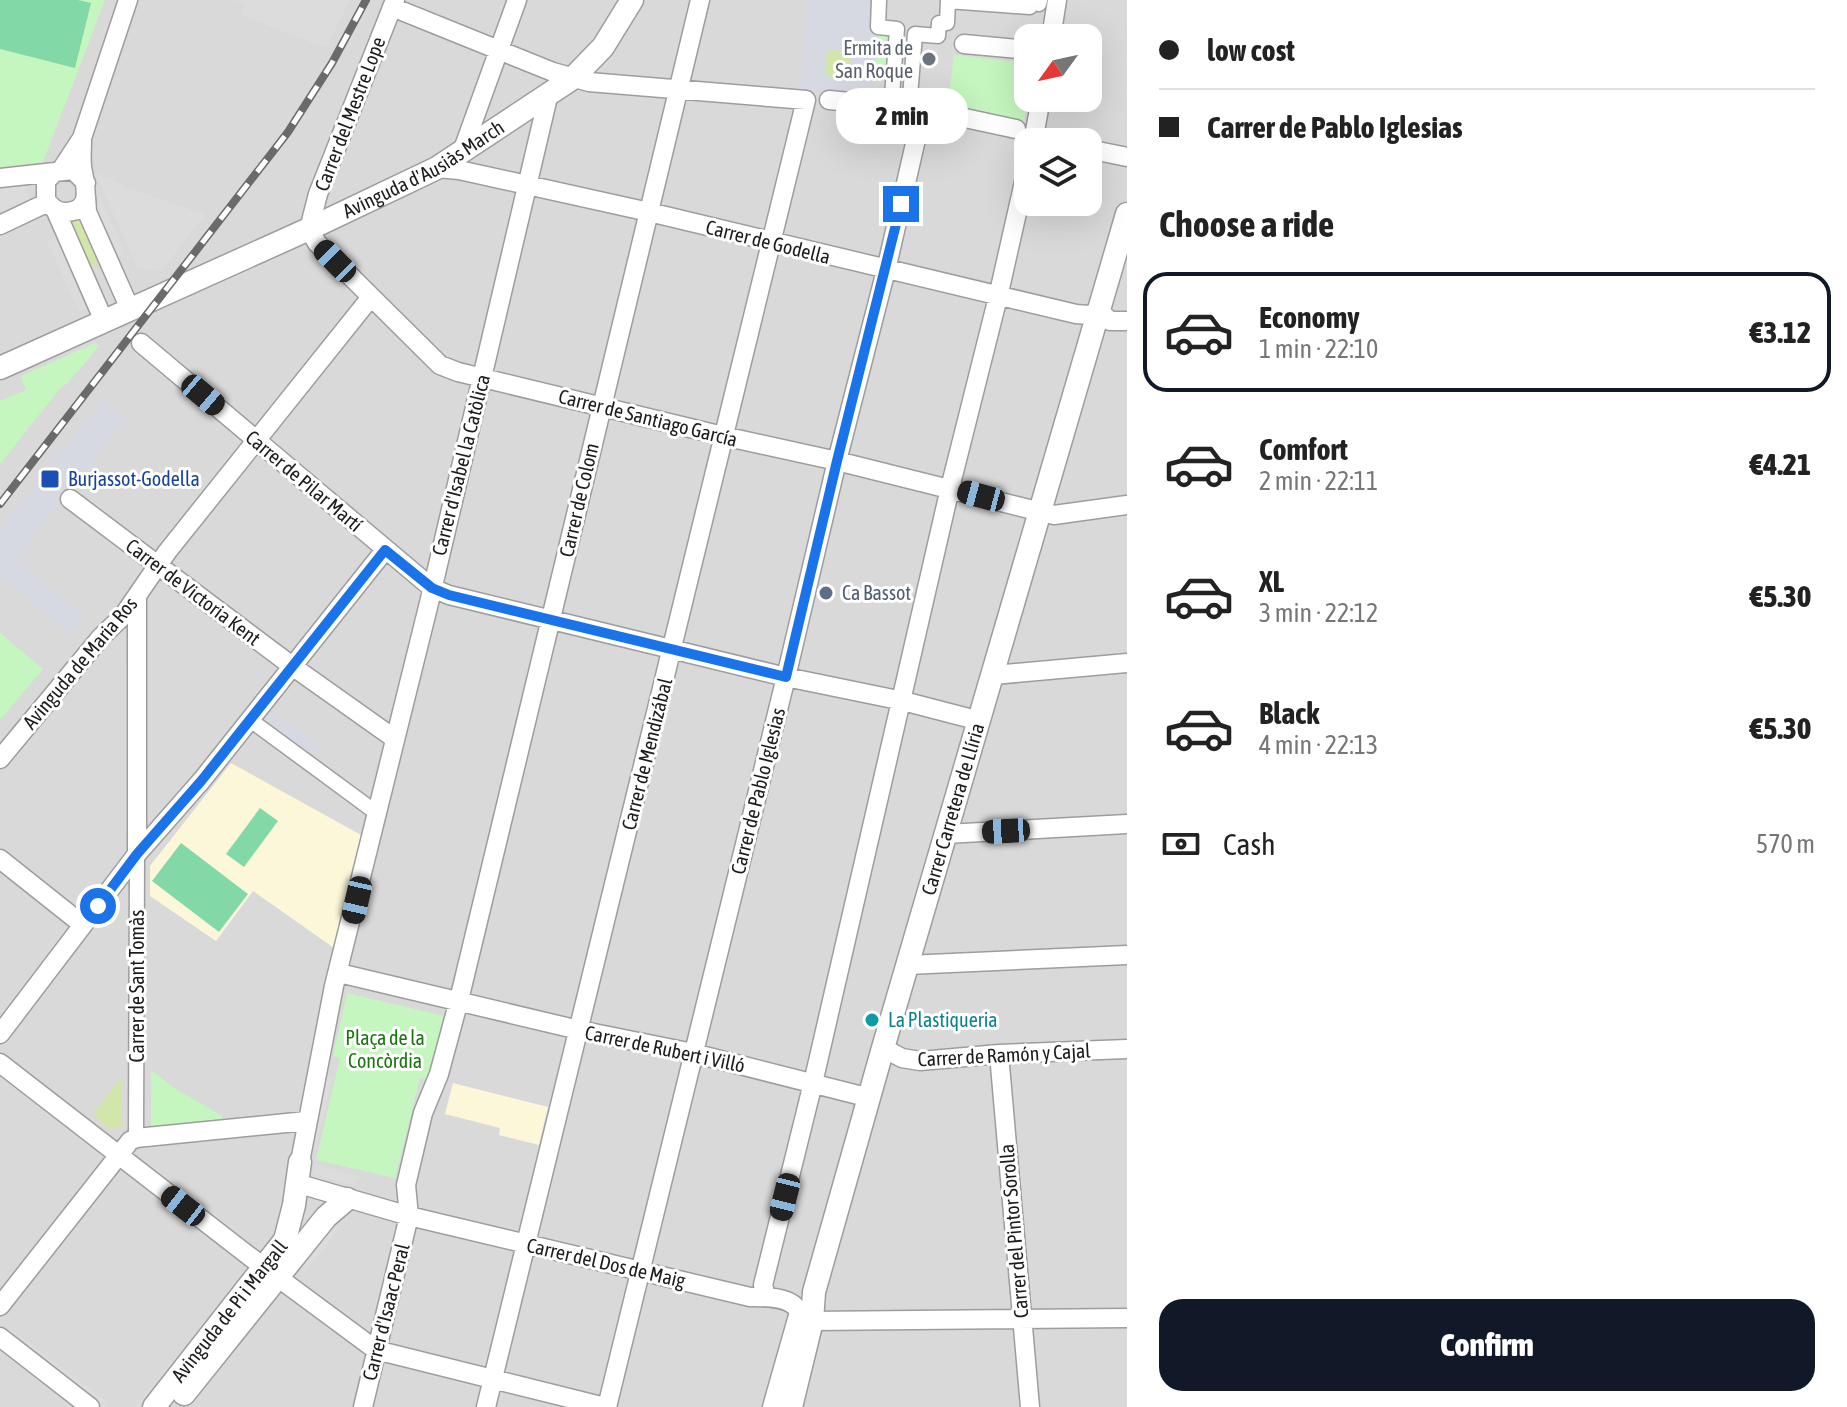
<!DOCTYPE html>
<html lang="en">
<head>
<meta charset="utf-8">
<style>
  body { margin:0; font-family:"Asap Condensed",sans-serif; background:#f6f6f6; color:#222; height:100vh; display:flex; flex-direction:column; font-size:30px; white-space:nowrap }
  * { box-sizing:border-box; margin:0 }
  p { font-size:26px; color:#767676 }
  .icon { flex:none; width:44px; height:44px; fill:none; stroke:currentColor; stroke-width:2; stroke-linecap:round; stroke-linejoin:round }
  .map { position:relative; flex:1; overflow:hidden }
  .drawer { display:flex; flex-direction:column; background:#fff; width:720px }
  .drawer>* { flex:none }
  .top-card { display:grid; align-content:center; height:176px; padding:0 32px; background:#fff }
  .needle { width:52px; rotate:237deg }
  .tools { position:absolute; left:1014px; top:24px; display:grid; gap:16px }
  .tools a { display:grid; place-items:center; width:88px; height:88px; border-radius:16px; background:#fff; box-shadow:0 8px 32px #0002; font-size:40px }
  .end { position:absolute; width:36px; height:36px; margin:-18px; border:10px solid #1a73e8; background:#fff; box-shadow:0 0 0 4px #fff }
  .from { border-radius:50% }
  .bubble { position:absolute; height:56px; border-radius:24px; background:#fff; box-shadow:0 8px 32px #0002; font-size:26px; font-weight:800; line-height:56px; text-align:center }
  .car { position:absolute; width:24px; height:48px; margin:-24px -12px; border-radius:10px; box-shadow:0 0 6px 2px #0007; background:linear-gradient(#222 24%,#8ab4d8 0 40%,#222 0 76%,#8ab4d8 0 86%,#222 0) }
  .top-card b { display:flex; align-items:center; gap:28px; height:76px; font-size:30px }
  .top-card b+b { border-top:2px solid #e0e0e0 }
  .top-card i { width:20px; height:20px; background:#222 }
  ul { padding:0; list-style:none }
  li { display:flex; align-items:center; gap:24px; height:120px; margin:0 16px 12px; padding:0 16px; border:4px solid transparent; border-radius:24px }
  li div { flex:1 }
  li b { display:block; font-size:30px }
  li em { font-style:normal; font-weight:800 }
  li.current { border-color:#111827 }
  li>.icon { width:72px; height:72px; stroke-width:1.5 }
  h2 { padding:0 32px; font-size:36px; line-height:96px }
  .pay { display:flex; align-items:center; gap:20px; height:88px; padding:0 32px; font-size:30px }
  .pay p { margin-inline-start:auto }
  .cta { display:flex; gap:16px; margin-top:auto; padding:16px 32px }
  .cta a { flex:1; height:92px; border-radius:24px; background:#111827; color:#fff; font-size:32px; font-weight:800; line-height:92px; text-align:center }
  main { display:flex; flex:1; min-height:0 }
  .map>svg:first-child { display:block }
  .residential { fill:#dad9d9; fill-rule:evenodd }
  .education { fill:#fdf7da }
  .grass { fill:#d2e6a9 }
  .park { fill:#c5f6bf }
  .pitch { fill:#82d9a7 }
  .parking { fill:#dcdcdc }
  .plaza { fill:#d6d8e2; fill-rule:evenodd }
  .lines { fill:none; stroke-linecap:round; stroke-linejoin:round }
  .pedestrian-casing { stroke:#9d9d9d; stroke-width:17 }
  .minor-casing { stroke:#9d9d9d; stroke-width:21 }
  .tertiary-casing { stroke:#9d9d9d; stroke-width:25 }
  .pedestrian { stroke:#fff; stroke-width:14 }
  .minor { stroke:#fff; stroke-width:18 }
  .tertiary { stroke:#fff; stroke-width:22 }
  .rail-casing { stroke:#6a6a6a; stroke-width:8 }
  .rail { stroke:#fff; stroke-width:5; stroke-dasharray:15; stroke-linecap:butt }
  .route { stroke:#1a73e8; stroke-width:10 }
  .worship-dot { fill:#6b7280; stroke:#fff; stroke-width:3 }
  .transit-dot { fill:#1a4fb4; stroke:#fff; stroke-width:3 }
  .service-dot { fill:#5c6f8a; stroke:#fff; stroke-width:3 }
  .culture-dot { fill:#0f9aa8; stroke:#fff; stroke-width:3 }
  .labels { text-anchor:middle; stroke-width:6; stroke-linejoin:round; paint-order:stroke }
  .worship-label { font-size:20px; fill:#5b616d; stroke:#fff; text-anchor:end }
  .street-label { font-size:20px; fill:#1c1c1c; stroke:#fff }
  .transit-label { font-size:20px; fill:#164399; stroke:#fff; text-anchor:start }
  .service-label { font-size:20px; fill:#4e5e75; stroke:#fff; text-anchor:start }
  .culture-label { font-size:20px; fill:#0d838f; stroke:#fff; text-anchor:start }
  .park-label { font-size:20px; fill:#1a7410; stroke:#fff }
</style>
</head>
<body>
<main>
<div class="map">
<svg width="1127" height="1407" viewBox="0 0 1127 1407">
  <rect width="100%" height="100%" fill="#ede7e2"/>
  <path class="residential" d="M 0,0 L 1127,0 L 1127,1407 L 0,1407 ZM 1028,38 L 1088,38 L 1088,98 L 1028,98 ZM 1028,142 L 1088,142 L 1088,202 L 1028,202 Z"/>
  <path class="education" d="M 231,763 L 361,835 L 334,948 L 253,891 L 216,941 L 150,896 L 150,866 Z
    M 453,1083 L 548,1107 L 539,1145 L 499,1135 L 500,1128 L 445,1114 Z"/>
  <path class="grass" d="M 827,50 L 851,51 L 851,78 L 825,76 Z
    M 78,217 L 99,263 L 91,266 L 71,221 Z
    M 121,1077 L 121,1127 L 110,1129 L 93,1115 Z"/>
  <path class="park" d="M 0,0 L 105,0 L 43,162 L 0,167 Z
    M 878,27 L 897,29 L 894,69 L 875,68 Z
    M 954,55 L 1028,63 L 1028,91 L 1024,124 L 948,102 Z
    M 95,343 L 99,346 L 67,384 L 62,386 L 0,464 L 0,401 L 26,390 L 21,376 Z
    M 0,633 L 43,669 L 0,720 Z
    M 347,993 L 444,1016 L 427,1079 L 420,1078 L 395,1178 L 316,1160 L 340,1058 L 333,1056 Z
    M 151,1070 L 174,1088 L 222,1116 L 222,1119 L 151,1126 Z"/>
  <path class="pitch" d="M 0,0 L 78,0 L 91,3 L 75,68 L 0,49 Z
    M 260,808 L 278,821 L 244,867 L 226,854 Z
    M 181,843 L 248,894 L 219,932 L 152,881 Z"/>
  <path class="parking" d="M 233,0 L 350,0 L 326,48 L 241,15 L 245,4 Z
    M 95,173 L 135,190 L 205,215 L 162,270 L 138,269 Z
    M 24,183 L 32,203 L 4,214 L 0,205 L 0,188 Z
    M 101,199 L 124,251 L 118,259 L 95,209 Z
    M 55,237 L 86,308 L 79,312 L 47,241 Z
    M 134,661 L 135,821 L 126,833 L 125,667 Z
    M 326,1073 L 333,1078 L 315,1151 L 308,1146 Z
    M 150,1165 L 249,1241 L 246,1249 L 149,1175 Z
    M 318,1165 L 361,1177 L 354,1185 L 312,1174 Z
    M 328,1228 L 339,1230 L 305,1271 L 295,1270 Z
    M 236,1283 L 246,1284 L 148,1407 L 136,1406 Z
    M 9,1328 L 107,1402 L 106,1407 L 98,1407 L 8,1339 Z"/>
  <path class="plaza" d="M 809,0 L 879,0 L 874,95 L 799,91 ZM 827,50 L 851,51 L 850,77 L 825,75 Z
    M 103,399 L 127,418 L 16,559 L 85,617 L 70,635 L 0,577 L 0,529 L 36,483 L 50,493 L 64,475 L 51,464 Z
    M 271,709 L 321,746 L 308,763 L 258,726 Z"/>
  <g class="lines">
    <defs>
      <path id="pedestrian" d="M 879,0 L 878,27 L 897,29 L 892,96 L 910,97 L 915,34 L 938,36 L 939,23 L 947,23 L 948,1 L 1030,7 L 1031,2 L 1039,4 L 1040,0
        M 249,719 L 378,814
        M 136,1138 L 137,854"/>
      <path id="minor" d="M 395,0 L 318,194 L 309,229 L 317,243 L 440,365 L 458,372 L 723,436 L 837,461 L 1041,512 L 1054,515 L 1127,505
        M 392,7 L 553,72 L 589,82 L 806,100 L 486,1407
        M 1051,38 L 1057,0
        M 964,44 L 1028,50
        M 829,100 L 923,109 L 1016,129
        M 1034,137 L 1056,142
        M 82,140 C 82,149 81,158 82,166 C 84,183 95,210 67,212 C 58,213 51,207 46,200 L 46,181 L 55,172 L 73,170 L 86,183
        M 1033,142 L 1041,98
        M 1088,149 L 1127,157
        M 462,152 L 517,0
        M 437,168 L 459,170 L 649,212 L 1076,314 L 1089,315 L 1099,311 L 1110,321 L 1127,321
        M 61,170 L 82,138 L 128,0
        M 0,178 L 55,172
        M 86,196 L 87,212 L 130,309
        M 55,209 L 104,321
        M 0,225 L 42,205 L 50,205
        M 141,343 L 432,588 L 449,595 L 786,677 L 903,701 L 980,721
        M 70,499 L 292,666 L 395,739
        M 994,675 L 1127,663
        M 0,759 L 101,637 L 123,616 L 167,552 L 371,297
        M 946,834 L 1127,824
        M 137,854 L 137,597
        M 0,859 L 83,925
        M 907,965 L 1127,955
        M 339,973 L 579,1030 L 693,1053 L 870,1098
        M 0,1034 L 137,854 L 202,780 L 385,550
        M 883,1048 L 902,1058 L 920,1061 L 999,1054 L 1127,1049
        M 999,1054 L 1030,1407
        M 0,1063 L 249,1256 L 376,1350 L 605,1407
        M 300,1162 L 334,986 L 429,603 L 548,97
        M 296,1183 L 409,1216 L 750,1297 C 765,1297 792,1296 799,1312 L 772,1407
        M 766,1296 L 763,1285 L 813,1083 L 950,488 L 998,297 L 1028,164
        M 0,1306 L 130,1141 L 136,1138 L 306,1121
        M 812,1321 L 1127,1318
        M 0,1337 L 90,1407
        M 363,1407 L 409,1216 L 406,1185 L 423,1113 L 439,1074 L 459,1000 L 700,0
        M 607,1407 L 786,677 L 837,461 L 886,270 L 923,109"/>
      <g id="tertiary">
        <path id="s1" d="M 0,368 L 309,229 L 437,168 L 573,78 L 603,47 L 632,0"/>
        <path d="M 184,1394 L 326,1217 L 347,1199"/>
        <path id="s2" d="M 154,1407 L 285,1240 L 294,1205 L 300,1162"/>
        <path id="s3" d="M 791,1407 L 812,1321 L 814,1292 L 883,1048 L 1127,214"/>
      </g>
    </defs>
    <use href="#pedestrian" class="pedestrian-casing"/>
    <use href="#minor" class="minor-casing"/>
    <use href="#tertiary" class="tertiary-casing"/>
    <use href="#pedestrian" class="pedestrian"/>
    <use href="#minor" class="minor"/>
    <use href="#tertiary" class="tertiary"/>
    <defs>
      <path id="rail" d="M 0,504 L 288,132 L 332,63 L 366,0"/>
    </defs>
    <use href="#rail" class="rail-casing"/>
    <use href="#rail" class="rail"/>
  </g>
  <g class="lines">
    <path class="route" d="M 98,906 L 137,854 L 202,780 L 385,550 L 432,588 L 449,595 L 786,677 L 837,461 L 901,204"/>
  </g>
  <circle class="worship-dot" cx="929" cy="59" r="8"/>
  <rect class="transit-dot" x="40" y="469" width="20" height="20" rx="4"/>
  <circle class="service-dot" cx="826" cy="593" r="8"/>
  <circle class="culture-dot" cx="872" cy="1020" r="8"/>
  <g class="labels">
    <g class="worship-label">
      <text x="913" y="55">Ermita de<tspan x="913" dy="23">San Roque</tspan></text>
    </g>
    <g class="street-label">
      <text transform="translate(350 114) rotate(-69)" y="7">Carrer del Mestre Lope</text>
      <text dy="7" stroke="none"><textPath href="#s1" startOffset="468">Avinguda d'Ausiàs March</textPath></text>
      <text transform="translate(768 242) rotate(14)" y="7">Carrer de Godella</text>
      <text transform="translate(648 418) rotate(14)" y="7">Carrer de Santiago García</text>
      <text transform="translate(461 465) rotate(-76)" y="7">Carrer d'Isabel la Catòlica</text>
      <text transform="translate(304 481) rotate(40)" y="7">Carrer de Pilar Martí</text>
      <text transform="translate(579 500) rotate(-77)" y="7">Carrer de Colom</text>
      <text transform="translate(193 592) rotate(37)" y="7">Carrer de Victoria Kent</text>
      <text transform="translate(80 663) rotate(-50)" y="7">Avinguda de Maria Ros</text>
      <text transform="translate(647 754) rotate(-76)" y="7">Carrer de Mendizábal</text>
      <text transform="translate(758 791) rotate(-76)" y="7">Carrer de Pablo Iglesias</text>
      <text dy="7" stroke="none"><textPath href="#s3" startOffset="620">Carrer Carretera de Llíria</textPath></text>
      <text transform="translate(137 986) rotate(-90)" y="7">Carrer de Sant Tomàs</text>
      <text transform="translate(665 1049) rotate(12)" y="7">Carrer de Rubert i Villó</text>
      <text transform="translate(1004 1055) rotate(-3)" y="7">Carrer de Ramón y Cajal</text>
      <text transform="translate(1014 1231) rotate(-95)" y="7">Carrer del Pintor Sorolla</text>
      <text transform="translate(606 1263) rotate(13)" y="7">Carrer del Dos de Maig</text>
      <text dy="7" stroke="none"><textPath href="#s2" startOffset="122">Avinguda de Pi i Margall</textPath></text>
      <text transform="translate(386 1312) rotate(-76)" y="7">Carrer d'Isaac Peral</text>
    </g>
    <g class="transit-label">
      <text x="68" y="486">Burjassot-Godella</text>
    </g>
    <g class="service-label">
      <text x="842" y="600">Ca Bassot</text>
    </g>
    <g class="culture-label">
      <text x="888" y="1027">La Plastiqueria</text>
    </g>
    <g class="park-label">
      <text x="385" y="1045">Plaça de la<tspan x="385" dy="23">Concòrdia</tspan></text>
    </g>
  </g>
</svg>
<div class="tools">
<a><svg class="needle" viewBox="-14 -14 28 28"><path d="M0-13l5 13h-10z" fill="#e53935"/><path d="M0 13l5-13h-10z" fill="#767676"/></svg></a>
<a><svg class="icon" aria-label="layers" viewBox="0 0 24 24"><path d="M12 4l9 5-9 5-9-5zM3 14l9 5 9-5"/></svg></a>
</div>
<i class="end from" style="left:98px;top:906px"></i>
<i class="end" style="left:901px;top:204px"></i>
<div class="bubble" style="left:836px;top:88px;width:132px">2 min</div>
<i class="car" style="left:335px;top:261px;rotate:315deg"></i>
<i class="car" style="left:203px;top:395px;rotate:130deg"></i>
<i class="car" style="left:981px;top:496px;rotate:285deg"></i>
<i class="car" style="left:1006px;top:831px;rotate:267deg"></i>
<i class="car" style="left:357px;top:900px;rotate:193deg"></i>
<i class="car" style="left:785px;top:1197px;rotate:194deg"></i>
<i class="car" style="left:183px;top:1206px;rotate:308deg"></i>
</div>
<section class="drawer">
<div class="top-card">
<b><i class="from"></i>low cost</b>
<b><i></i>Carrer de Pablo Iglesias</b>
</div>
<h2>Choose a ride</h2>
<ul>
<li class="current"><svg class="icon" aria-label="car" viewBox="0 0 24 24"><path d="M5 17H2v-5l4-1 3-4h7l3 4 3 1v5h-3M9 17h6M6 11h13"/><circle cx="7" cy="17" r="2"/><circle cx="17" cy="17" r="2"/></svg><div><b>Economy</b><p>1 min · 22:10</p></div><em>€3.12</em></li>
<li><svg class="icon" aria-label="car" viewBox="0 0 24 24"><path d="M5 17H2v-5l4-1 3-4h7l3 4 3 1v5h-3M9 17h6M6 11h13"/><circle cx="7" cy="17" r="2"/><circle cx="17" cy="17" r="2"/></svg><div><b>Comfort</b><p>2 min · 22:11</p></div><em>€4.21</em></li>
<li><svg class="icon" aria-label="car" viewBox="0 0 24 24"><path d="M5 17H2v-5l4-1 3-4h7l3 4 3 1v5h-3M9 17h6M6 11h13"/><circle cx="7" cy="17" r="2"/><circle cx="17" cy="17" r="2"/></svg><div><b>XL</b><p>3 min · 22:12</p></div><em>€5.30</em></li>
<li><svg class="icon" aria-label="car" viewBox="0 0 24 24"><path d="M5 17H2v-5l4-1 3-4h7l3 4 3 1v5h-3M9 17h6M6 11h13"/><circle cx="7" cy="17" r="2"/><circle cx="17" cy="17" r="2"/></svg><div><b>Black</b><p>4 min · 22:13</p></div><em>€5.30</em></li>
</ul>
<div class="pay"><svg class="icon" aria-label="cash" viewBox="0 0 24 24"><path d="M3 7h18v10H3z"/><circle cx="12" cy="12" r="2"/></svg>Cash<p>570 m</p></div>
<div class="cta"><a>Confirm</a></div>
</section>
</main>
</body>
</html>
